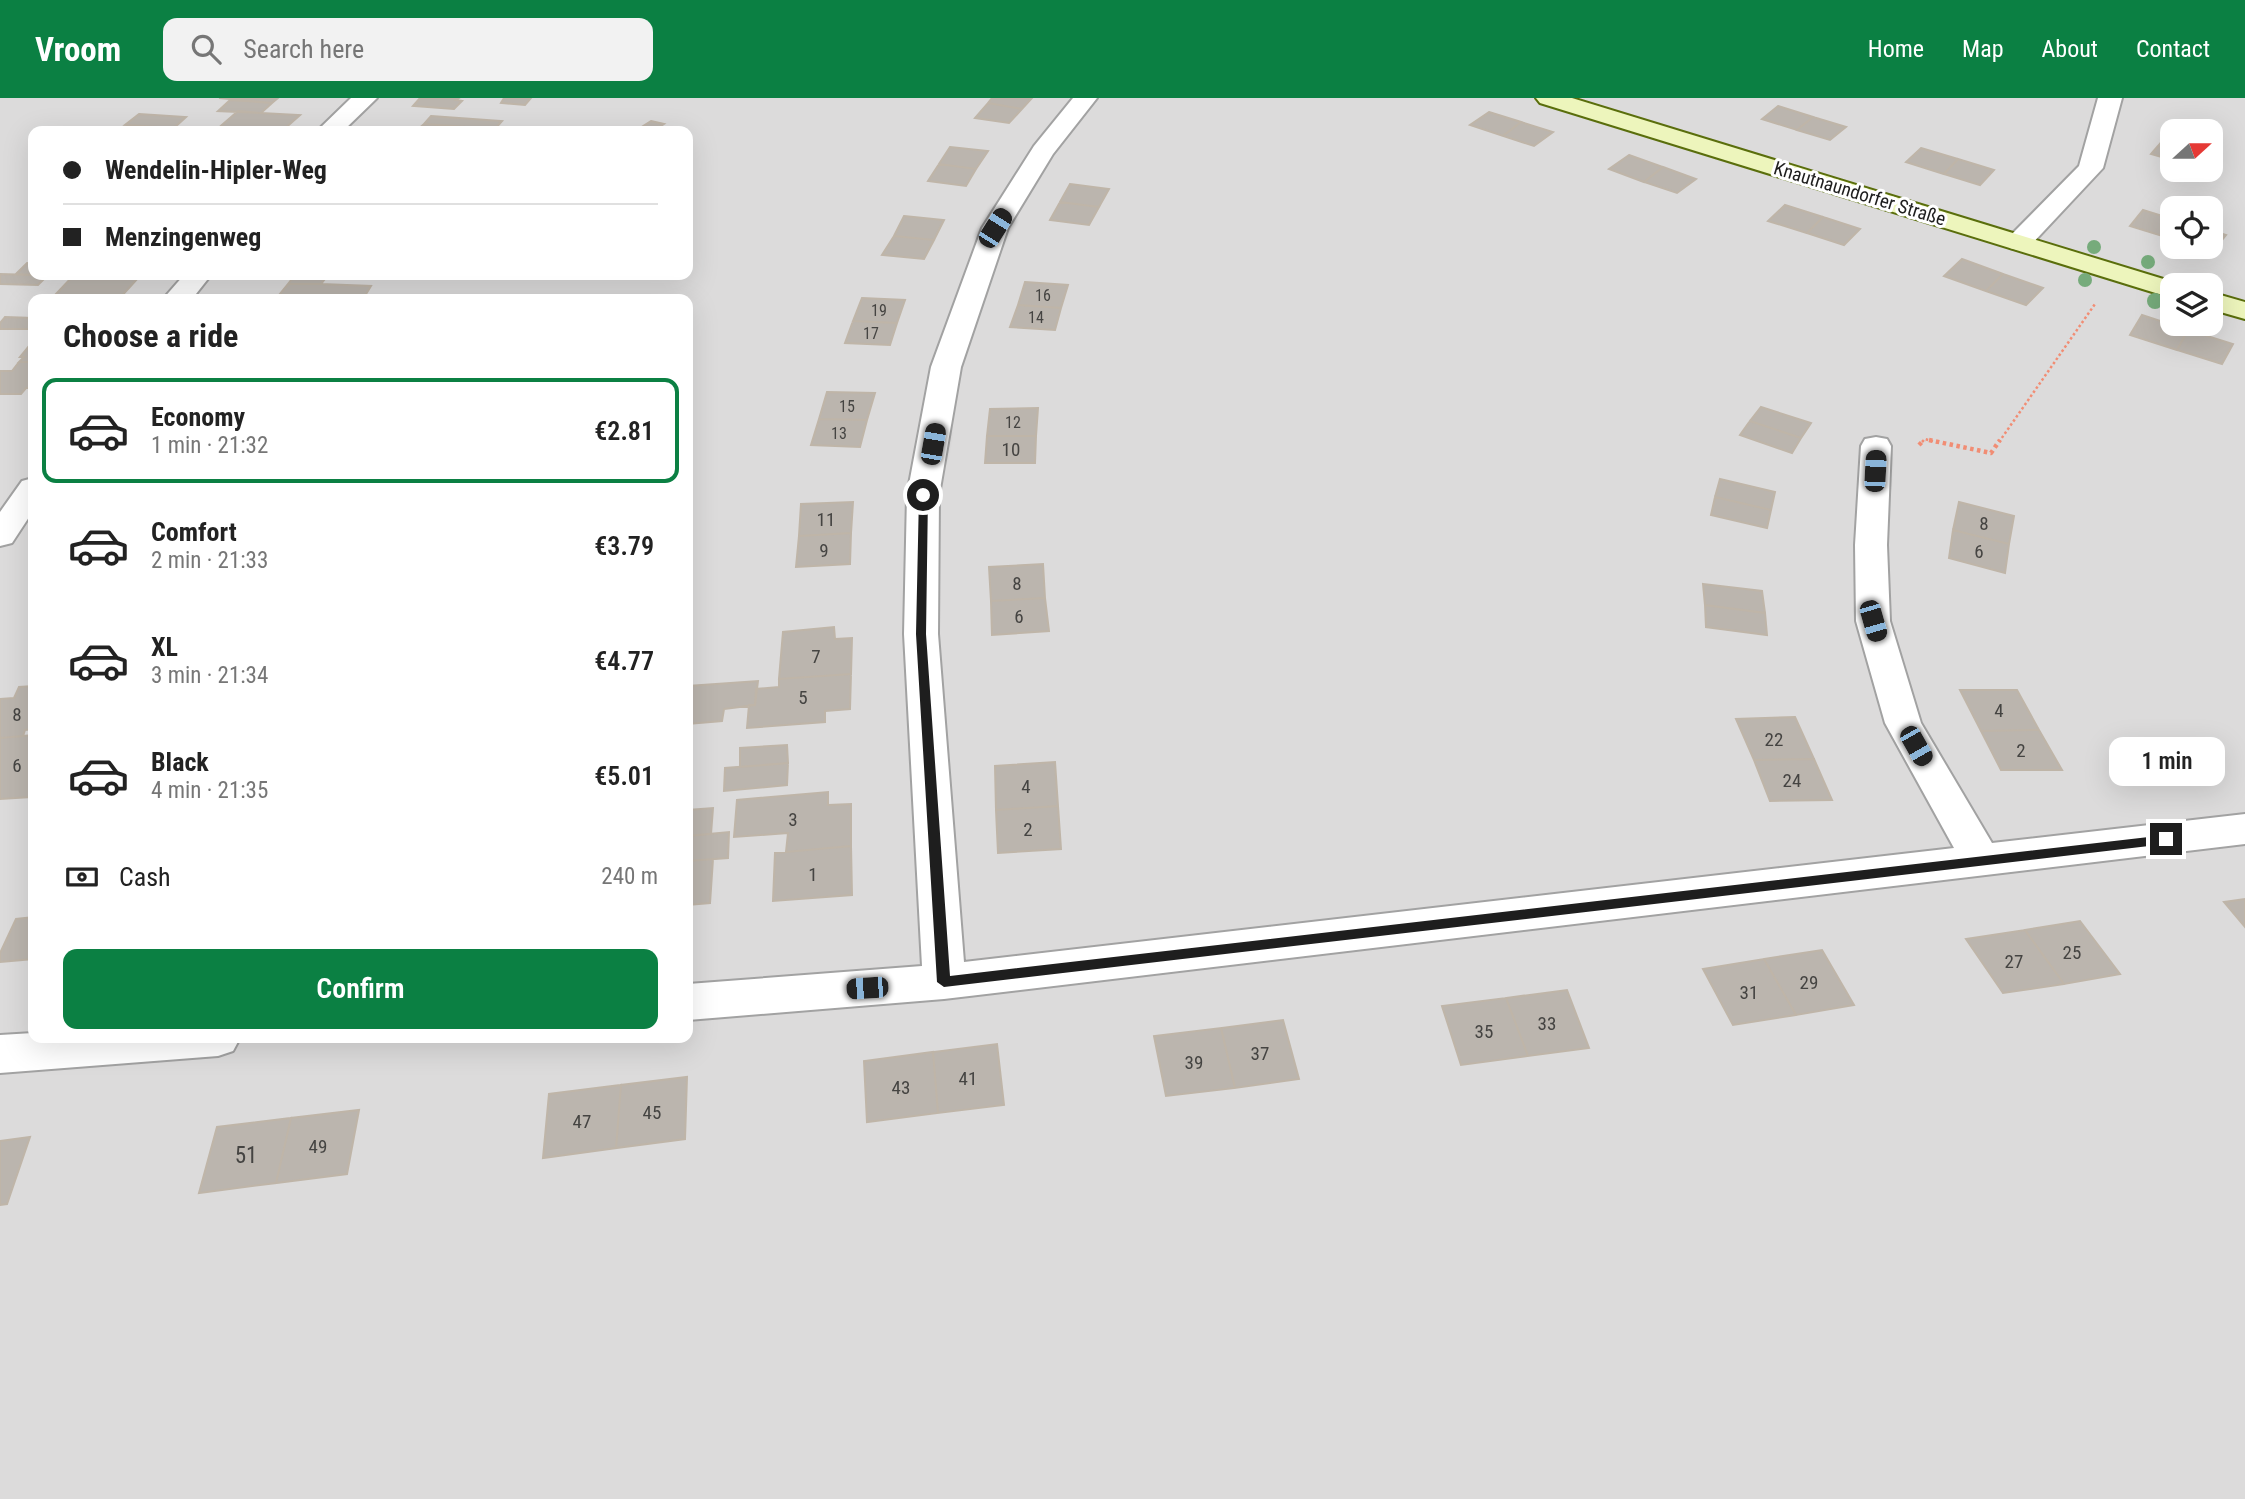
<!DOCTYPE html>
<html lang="en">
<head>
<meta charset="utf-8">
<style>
  body { margin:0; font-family:"Roboto Condensed",sans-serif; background:#f2f2f2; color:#222; height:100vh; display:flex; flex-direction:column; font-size:26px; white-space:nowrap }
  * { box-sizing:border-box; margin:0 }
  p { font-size:23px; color:#767676 }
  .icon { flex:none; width:38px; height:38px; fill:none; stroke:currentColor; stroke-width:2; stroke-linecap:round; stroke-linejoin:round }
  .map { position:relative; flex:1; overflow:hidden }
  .panel { position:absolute; left:28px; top:196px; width:665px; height:749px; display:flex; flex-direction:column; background:#fff; border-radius:14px; box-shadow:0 7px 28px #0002 }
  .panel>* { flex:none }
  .hud { position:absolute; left:28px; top:28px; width:665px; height:154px; border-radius:14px; box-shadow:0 7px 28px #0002; display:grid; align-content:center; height:154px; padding:0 35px; background:#fff }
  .needle { width:46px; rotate:69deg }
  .fabs { position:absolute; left:2160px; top:21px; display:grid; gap:14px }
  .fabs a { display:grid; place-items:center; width:63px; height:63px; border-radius:14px; background:#fff; box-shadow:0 7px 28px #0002; font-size:35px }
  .end { position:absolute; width:32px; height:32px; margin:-16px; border:9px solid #1e1e1e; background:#fff; box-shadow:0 0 0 4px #fff }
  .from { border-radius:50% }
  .bubble { position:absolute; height:49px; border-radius:14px; background:#fff; box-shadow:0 7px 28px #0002; font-size:23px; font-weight:600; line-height:49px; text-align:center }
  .car { position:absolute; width:21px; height:42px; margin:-21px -10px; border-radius:9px; box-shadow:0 0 5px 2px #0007; background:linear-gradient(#222 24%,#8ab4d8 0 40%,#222 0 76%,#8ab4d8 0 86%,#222 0) }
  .hud b { display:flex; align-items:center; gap:24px; height:66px; font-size:26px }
  .hud b+b { border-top:2px solid #e0e0e0 }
  .hud i { width:18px; height:18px; background:#222 }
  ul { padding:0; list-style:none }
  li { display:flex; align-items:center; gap:21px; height:105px; margin:0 14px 10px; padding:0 21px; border:4px solid transparent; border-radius:14px }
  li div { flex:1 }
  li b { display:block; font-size:26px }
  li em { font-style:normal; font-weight:600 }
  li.current { border-color:#0b8043 }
  li>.icon { width:63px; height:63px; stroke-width:1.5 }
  h2 { padding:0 35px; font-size:32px; line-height:84px }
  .pay { display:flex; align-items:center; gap:18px; height:77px; padding:0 35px; font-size:26px }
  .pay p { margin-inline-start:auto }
  .action { display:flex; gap:14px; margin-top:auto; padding:14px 35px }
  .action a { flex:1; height:80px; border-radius:14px; background:#0b8043; color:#fff; font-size:28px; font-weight:600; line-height:80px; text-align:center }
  header { display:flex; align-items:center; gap:42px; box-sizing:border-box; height:98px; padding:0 35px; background:#0b8043; color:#fff }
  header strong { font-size:33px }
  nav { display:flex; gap:38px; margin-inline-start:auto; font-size:24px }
  .search { width:490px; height:63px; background:#f2f2f2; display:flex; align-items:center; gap:18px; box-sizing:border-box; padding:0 24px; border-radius:14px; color:#767676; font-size:26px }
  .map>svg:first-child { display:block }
  .residential { fill:#dcdbdb; fill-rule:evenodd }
  .building { fill:#bbb5ae; stroke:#bfb5a8; stroke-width:2 }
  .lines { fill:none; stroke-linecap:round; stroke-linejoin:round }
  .street-casing { stroke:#a2a2a2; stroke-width:4 }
  .secondary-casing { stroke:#5a6e0c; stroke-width:4 }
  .path-far1 { stroke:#f18d74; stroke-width:2.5; stroke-dasharray:2.5 2.5; stroke-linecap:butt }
  .path { stroke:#f18d74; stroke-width:4.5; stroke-dasharray:3.5 3.5; stroke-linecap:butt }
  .street { fill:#fff; fill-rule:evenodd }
  .secondary { fill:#edf5bc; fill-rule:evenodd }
  .tree { fill:#76ab7b }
  .route { fill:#1e1e1e }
  .labels { text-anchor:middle; stroke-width:6; stroke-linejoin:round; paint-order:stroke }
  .far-number-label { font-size:16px; fill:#454442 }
  .far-street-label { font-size:19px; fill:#1e1e1e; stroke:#fff }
  .number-label { font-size:19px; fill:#454442 }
  .near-number-label { font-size:23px; fill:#454442 }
</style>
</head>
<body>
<header>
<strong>Vroom</strong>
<div class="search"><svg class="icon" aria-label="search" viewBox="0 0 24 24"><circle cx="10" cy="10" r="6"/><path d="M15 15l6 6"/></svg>Search here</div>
<nav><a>Home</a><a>Map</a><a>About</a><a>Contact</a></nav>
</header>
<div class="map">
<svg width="2245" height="1401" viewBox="0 0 2245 1401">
  <rect width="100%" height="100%" fill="#eeece5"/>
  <path class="residential" d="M 0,0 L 2245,0 L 2245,1401 L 0,1401 ZM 33,33 L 688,33 L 688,177 L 33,177 ZM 2172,33 L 2210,33 L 2210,72 L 2172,72 ZM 2172,110 L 2210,110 L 2210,149 L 2172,149 ZM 2172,187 L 2210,187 L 2210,226 L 2172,226 ZM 33,201 L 688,201 L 688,940 L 33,940 Z"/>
  <path class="building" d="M 219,0 L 278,0 L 272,5 Z
    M 420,0 L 459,0 L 456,2 L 462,3 L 454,11 L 413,8 Z
    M 504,0 L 531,0 L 525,7 L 501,5 Z
    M 992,0 L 1032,0 L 1022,11 L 988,5 Z
    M 230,2 L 272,5 L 261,15 L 218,13 Z
    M 988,5 L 1022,11 L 1009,25 L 975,20 Z
    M 1778,8 L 1813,19 L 1797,32 L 1762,21 Z
    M 238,13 L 261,15 L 300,17 L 282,33 L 215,33 Z
    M 1489,14 L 1521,24 L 1503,38 L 1470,27 Z
    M 139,16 L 186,19 L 174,30 L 125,27 Z
    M 431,18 L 502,23 L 495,31 L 424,26 Z
    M 1813,19 L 1846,29 L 1830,42 L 1797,32 Z
    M 651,23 L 664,26 L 653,33 L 640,30 Z
    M 1521,24 L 1553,34 L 1534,48 L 1503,38 Z
    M 424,26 L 495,31 L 416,33 Z
    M 2165,40 L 2172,42 L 2172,62 L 2151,56 Z
    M 950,49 L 988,53 L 976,71 L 939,66 Z
    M 1921,50 L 1958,61 L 1944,76 L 1906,64 Z
    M 1629,57 L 1663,69 L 1644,84 L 1609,71 Z
    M 1958,61 L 1994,72 L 1980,87 L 1944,76 Z
    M 939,66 L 976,71 L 966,88 L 928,83 Z
    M 1663,69 L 1696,81 L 1677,95 L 1644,84 Z
    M 1070,86 L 1109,91 L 1099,109 L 1060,104 Z
    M 1060,104 L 1099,109 L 1089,127 L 1050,122 Z
    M 1785,107 L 1823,119 L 1807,135 L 1768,123 Z
    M 2143,112 L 2172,121 L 2172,141 L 2130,128 Z
    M 904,118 L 944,122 L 934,142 L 894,138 Z
    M 1823,119 L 1860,131 L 1844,147 L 1807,135 Z
    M 2210,132 L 2226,137 L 2213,153 L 2198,149 L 2210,149 Z
    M 894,138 L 934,142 L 924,161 L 882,157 Z
    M 1962,161 L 2003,176 L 1986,193 L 1944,178 Z
    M 27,165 L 33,166 L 33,177 L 16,176 Z
    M 0,176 L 33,177 L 48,177 L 38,187 L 0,186 Z
    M 2003,176 L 2043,190 L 2026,207 L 1986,193 Z
    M 74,177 L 99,178 L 139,179 L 119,201 L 53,199 Z
    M 295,177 L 328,177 L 321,186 L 288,186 Z
    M 1025,184 L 1068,187 L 1061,210 L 1018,207 Z
    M 288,186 L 321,186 L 371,188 L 363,201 L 315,201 L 317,199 L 279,197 Z
    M 862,200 L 905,202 L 897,225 L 853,223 Z
    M 1018,207 L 1061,210 L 1055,232 L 1010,229 Z
    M 2142,217 L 2188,232 L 2177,252 L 2130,237 Z
    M 5,219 L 33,220 L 33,227 L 30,231 L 0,231 L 0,225 Z
    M 853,223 L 897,225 L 890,247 L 845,245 Z
    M 2188,232 L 2233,246 L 2222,266 L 2177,252 Z
    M 33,243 L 33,264 L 19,264 L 24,259 L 20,259 Z
    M 19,264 L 33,264 L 33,290 L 26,290 L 21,296 L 0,296 L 0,273 L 12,273 Z
    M 827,294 L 875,295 L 867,322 L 819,321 Z
    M 1761,309 L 1811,325 L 1801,340 L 1750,323 Z
    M 1038,310 L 1036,338 L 987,338 L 990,311 Z
    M 819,321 L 867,322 L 860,349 L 811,347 Z
    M 1750,323 L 1801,340 L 1792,355 L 1740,337 Z
    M 987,338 L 1036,338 L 1035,365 L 985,365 Z
    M 1720,381 L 1775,394 L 1771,412 L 1715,399 Z
    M 1715,399 L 1771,412 L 1767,430 L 1711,417 Z
    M 853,404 L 851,435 L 799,438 L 801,406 Z
    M 1959,404 L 2014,418 L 2009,446 L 1953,432 Z
    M 1953,432 L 2009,446 L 2005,475 L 1949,460 Z
    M 851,435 L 850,466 L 796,469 L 799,438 Z
    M 1043,466 L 1045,500 L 991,503 L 989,469 Z
    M 1703,486 L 1762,493 L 1765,515 L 1705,507 Z
    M 1045,500 L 1049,533 L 992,537 L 991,503 Z
    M 1705,507 L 1765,515 L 1767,537 L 1706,529 Z
    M 834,529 L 835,541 L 852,540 L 851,576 L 779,581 L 783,534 Z
    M 851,576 L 850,611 L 825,613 L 825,624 L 747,630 L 749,607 L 755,607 L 756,591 L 779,589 L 779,581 Z
    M 758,583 L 755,607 L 724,611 L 722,623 L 688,626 L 688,588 Z
    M 33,588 L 33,631 L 25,632 L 23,638 L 0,640 L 0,601 L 14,600 L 19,589 Z
    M 1960,592 L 2017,592 L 2039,632 L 1981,633 Z
    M 1795,619 L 1814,661 L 1754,662 L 1736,621 Z
    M 2039,632 L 2062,672 L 2001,672 L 1981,633 Z
    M 33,637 L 33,694 L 31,699 L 0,701 L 0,640 Z
    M 787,647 L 788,665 L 740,669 L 740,650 Z
    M 1814,661 L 1832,702 L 1770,703 L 1754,662 Z
    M 1055,664 L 1058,708 L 996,712 L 995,668 Z
    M 788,665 L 787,687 L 724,693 L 725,670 Z
    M 828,694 L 828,707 L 851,706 L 851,748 L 786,754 L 788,735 L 734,739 L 737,702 Z
    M 1058,708 L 1061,751 L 998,755 L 996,712 Z
    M 713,710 L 711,736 L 688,738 L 688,712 Z
    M 729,734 L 728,760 L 688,763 L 688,738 Z
    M 851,748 L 852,797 L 773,803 L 775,755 Z
    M 713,761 L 710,805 L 688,807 L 688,763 Z
    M 2245,801 L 2245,829 L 2224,804 Z
    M 33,819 L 33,861 L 0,864 L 0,855 L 16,821 Z
    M 2080,823 L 2120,876 L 2064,886 L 2025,832 Z
    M 2025,832 L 2064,886 L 2003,895 L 1966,841 Z
    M 1822,852 L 1854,907 L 1796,917 L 1764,861 Z
    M 1764,861 L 1796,917 L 1733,927 L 1703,871 Z
    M 1567,892 L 1589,950 L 1528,958 L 1506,900 Z
    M 1506,900 L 1528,958 L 1461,967 L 1442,908 Z
    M 1283,922 L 1299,981 L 1235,990 L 1221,930 Z
    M 1221,930 L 1235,990 L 1166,998 L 1154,938 Z
    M 997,946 L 1004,1007 L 938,1015 L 933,954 Z
    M 933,954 L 938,1015 L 867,1024 L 864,963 Z
    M 687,979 L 685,1041 L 616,1050 L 621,987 Z
    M 621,987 L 616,1050 L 543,1060 L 549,996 Z
    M 359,1012 L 347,1076 L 276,1085 L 291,1020 Z
    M 291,1020 L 276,1085 L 199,1095 L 217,1029 Z
    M 30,1039 L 7,1106 L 0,1107 L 0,1043 Z"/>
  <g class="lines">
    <defs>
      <path id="street" d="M 351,0 L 377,0 L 343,33 L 317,33 Z
        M 1073,0 L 1097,0 L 1053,56 L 1008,130 L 961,269 L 939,397 L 938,536 L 964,864 L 1954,750 L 1885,625 L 1856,523 L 1855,447 L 1861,348 L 1865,341 L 1876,339 L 1887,341 L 1891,348 L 1887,447 L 1890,523 L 1921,625 L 1992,745 L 2245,716 L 2245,746 L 944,901 L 688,922 L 688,886 L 922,868 L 904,536 L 907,397 L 931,269 L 982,130 L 1034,48 Z
        M 2098,0 L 2122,0 L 2103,70 L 2028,150 L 2019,152 L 2010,150 L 2006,144 L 2010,138 L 2079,68 Z
        M 184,177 L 211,177 L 192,201 L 163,201 Z
        M 33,380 L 33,413 L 12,445 L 0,448 L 0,414 L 22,383 Z
        M 33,935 L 33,940 L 240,940 L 233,953 L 218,958 L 0,975 L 0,937 Z"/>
      <path id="secondary" d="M 1536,0 L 1572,0 L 2183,187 L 2172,187 L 2172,199 L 2162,197 L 1540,5 Z
        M 2210,194 L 2245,204 L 2245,221 L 2210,211 Z"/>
    </defs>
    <use href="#street" class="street-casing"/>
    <use href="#secondary" class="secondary-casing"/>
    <path class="path-far1" d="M 1922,344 L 1925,341 L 1935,344
      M 1999,344 L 2095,206"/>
    <path class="path" d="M 1929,342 L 1991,355 L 2000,342
      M 1919,347 L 1924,342"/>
    <use href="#street" class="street"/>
    <use href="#secondary" class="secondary"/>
  </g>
  <g class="tree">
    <circle cx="2094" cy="149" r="7"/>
    <circle cx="2148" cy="164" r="7"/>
    <circle cx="2085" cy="182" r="7"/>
    <circle cx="2155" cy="203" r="8"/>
  </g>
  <path class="route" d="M 923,394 L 928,397 L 926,536 L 950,878 L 2166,737 L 2172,741 L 2166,746 L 944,889 L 937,884 L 916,536 L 919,397 Z"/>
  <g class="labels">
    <g class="far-number-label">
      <text x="1043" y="203">16</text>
      <text x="879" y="218">19</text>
      <text x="1036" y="225">14</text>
      <text x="871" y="241">17</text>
      <text x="847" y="314">15</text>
      <text x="1013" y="330">12</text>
      <text x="839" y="341">13</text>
    </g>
    <g class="far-street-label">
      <text transform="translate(1860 95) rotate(17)" y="7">Knautnaundorfer Straße</text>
    </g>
    <g class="number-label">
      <text x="1011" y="358">10</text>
      <text x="826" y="428">11</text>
      <text x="1984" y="432">8</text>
      <text x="824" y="459">9</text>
      <text x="1979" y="460">6</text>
      <text x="1017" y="492">8</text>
      <text x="1019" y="525">6</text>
      <text x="816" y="565">7</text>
      <text x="803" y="606">5</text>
      <text x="1999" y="619">4</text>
      <text x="17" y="623">8</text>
      <text x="1774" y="648">22</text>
      <text x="2021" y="659">2</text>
      <text x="17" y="674">6</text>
      <text x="1792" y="689">24</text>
      <text x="1026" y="695">4</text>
      <text x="793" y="728">3</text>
      <text x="1028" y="738">2</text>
      <text x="813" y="783">1</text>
      <text x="2072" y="861">25</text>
      <text x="2014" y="870">27</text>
      <text x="1809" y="891">29</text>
      <text x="1749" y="901">31</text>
      <text x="1547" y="932">33</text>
      <text x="1484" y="940">35</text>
      <text x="1260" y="962">37</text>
      <text x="1194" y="971">39</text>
      <text x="968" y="987">41</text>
      <text x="901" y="996">43</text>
      <text x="652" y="1021">45</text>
      <text x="582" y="1030">47</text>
      <text x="318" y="1055">49</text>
    </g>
    <g class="near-number-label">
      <text x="246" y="1065">51</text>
    </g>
  </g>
</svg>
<div class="fabs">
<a><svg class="needle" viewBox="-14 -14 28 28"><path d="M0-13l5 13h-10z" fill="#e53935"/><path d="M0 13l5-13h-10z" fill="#767676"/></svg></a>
<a><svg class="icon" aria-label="locate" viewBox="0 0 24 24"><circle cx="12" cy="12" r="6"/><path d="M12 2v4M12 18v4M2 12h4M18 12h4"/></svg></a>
<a><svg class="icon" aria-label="layers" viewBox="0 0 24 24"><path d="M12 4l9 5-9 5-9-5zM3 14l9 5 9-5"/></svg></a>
</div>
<i class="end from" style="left:923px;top:397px"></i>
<i class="end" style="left:2166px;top:741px"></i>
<div class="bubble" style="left:2109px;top:639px;width:116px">1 min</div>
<i class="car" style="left:995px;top:130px;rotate:32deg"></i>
<i class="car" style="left:933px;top:346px;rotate:10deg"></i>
<i class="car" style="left:1875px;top:373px;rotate:3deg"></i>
<i class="car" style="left:1873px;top:523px;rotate:164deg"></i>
<i class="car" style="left:1916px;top:648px;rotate:150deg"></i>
<i class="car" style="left:867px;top:890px;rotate:266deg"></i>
<div class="hud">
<b><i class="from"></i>Wendelin-Hipler-Weg</b>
<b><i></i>Menzingenweg</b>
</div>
<section class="panel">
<h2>Choose a ride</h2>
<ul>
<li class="current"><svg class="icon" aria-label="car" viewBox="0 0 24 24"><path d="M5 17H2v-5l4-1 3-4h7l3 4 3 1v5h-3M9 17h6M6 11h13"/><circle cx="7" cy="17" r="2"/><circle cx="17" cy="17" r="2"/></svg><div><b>Economy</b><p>1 min · 21:32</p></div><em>€2.81</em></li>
<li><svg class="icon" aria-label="car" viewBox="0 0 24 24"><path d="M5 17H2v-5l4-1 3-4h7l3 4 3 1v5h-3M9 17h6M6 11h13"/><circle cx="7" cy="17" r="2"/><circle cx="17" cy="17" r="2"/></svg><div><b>Comfort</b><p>2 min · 21:33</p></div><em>€3.79</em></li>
<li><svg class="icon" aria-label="car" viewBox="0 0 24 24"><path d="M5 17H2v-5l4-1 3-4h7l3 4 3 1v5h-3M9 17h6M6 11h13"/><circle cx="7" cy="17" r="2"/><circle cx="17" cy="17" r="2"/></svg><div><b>XL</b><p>3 min · 21:34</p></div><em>€4.77</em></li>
<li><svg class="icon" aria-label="car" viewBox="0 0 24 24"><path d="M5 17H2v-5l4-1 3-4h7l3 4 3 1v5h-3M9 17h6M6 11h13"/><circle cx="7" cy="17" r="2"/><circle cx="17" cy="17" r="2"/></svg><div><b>Black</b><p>4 min · 21:35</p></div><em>€5.01</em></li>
</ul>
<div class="pay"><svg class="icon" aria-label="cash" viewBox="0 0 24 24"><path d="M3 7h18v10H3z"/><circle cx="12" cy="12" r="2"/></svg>Cash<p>240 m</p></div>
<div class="action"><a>Confirm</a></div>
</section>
</div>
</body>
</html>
